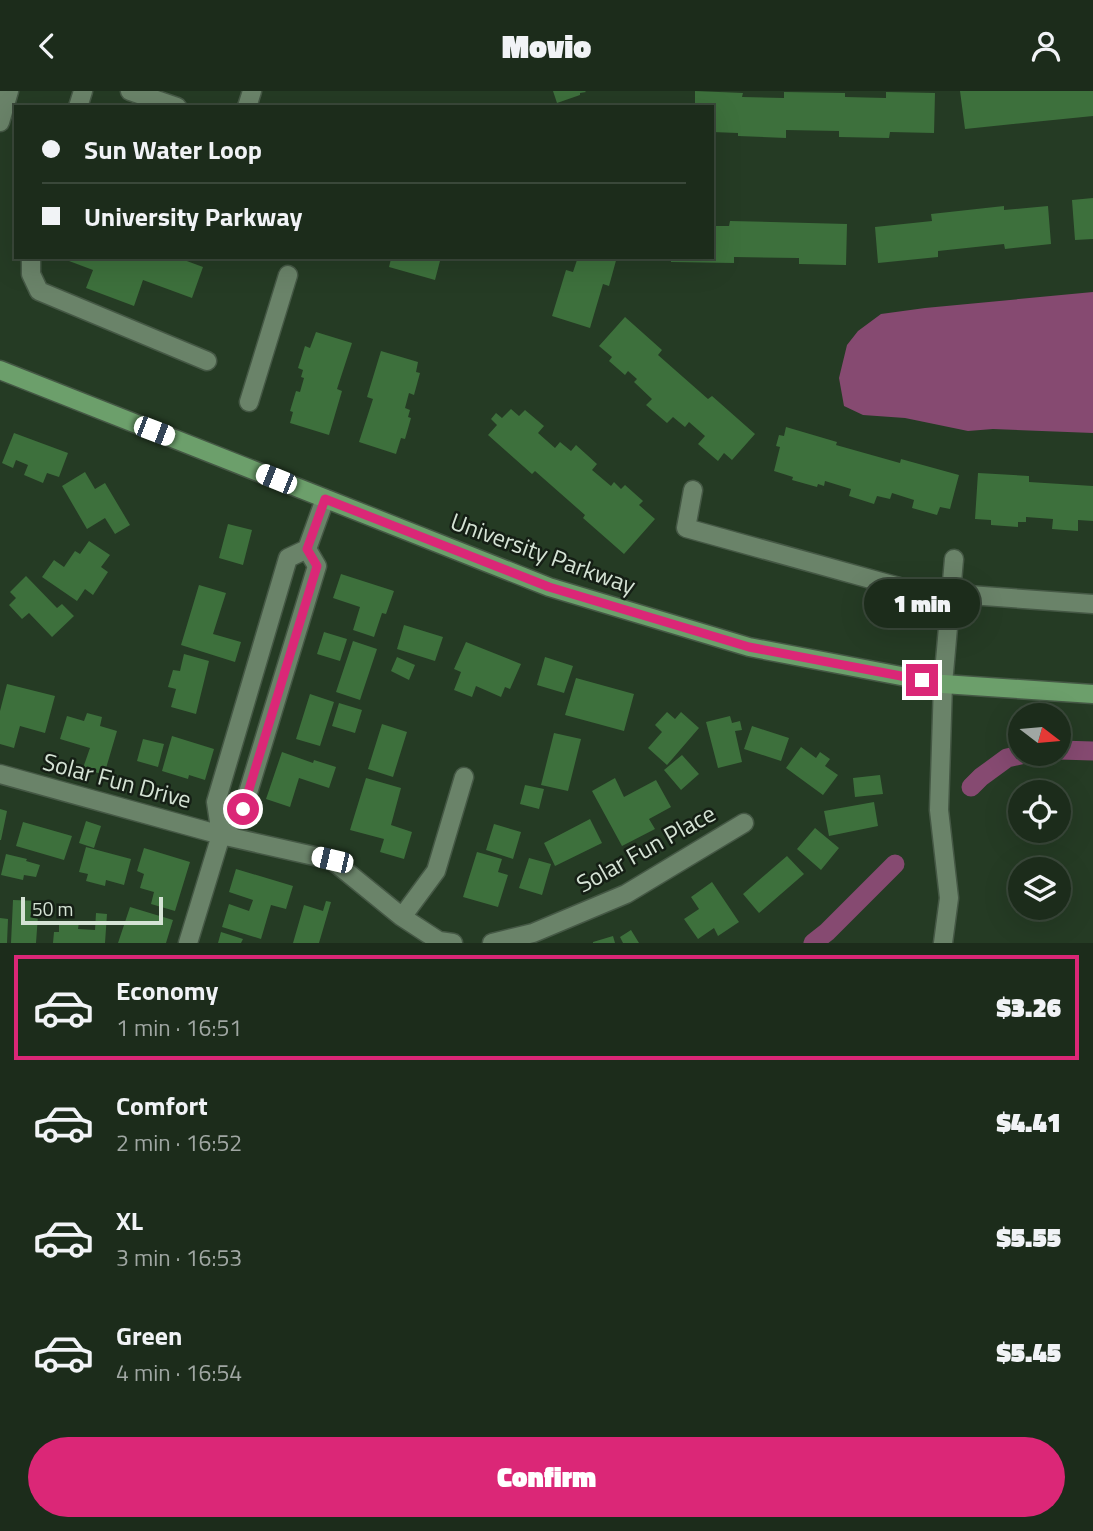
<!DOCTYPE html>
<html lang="en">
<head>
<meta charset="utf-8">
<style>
  body { margin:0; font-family:"Titillium Web",sans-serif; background:#253424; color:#f1f3f6; height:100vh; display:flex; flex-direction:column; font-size:26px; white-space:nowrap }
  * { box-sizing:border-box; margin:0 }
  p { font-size:23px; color:#a0a7a3 }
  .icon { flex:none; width:38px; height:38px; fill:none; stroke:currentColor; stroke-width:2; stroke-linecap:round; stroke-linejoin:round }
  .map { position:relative; height:852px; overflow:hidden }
  .side { display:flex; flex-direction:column; background:#1c2c1b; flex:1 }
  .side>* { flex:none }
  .hud { position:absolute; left:14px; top:14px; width:700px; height:154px; border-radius:0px; box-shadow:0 7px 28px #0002,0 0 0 2px #3a483a; display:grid; align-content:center; height:154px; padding:0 28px; background:#1c2c1b }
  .needle { width:46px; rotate:106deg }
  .buttons { position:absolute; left:1008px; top:612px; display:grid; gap:14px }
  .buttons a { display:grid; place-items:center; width:63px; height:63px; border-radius:50%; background:#1c2c1b; box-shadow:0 7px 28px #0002,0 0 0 2px #3a483a; font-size:35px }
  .scale { position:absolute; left:21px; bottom:18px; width:142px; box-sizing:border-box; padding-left:7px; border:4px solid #d5e3d5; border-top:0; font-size:19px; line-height:24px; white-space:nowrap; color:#d5e3d5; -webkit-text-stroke:5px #151f15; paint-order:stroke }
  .end { position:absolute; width:32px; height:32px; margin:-16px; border:9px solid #db2777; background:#fff; box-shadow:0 0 0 4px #fff }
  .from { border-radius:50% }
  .bubble { position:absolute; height:49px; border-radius:24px; background:#1c2c1b; box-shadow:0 7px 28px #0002,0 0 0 2px #3a483a; font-size:23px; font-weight:800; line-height:49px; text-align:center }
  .car { position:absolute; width:21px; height:42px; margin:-21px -10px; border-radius:9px; box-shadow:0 0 5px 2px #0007; background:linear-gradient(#fff 24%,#345 0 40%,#fff 0 76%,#345 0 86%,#fff 0) }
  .hud b { display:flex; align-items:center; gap:24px; height:66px; font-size:26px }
  .hud b+b { border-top:2px solid #3a483a }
  .hud i { width:18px; height:18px; background:#f1f3f6 }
  ul { padding:12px 0 0; list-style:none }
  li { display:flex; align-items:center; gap:21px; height:105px; margin:0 14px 10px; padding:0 14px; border:4px solid transparent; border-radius:0px }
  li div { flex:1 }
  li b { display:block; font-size:26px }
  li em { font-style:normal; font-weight:800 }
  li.selected { border-color:#db2777 }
  li>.icon { width:63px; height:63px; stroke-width:1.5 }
  .primary-button { display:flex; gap:14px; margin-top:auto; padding:14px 28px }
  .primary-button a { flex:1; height:80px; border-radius:42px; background:#db2777; color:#fff; font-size:28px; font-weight:800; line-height:80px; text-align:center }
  header { display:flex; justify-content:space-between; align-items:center; height:91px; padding:0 28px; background:#1c2c1b; font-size:32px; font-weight:800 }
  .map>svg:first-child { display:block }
  .water { fill:#864a71 }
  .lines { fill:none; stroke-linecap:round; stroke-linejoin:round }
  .canal { stroke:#864a71; stroke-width:19 }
  .building { fill:#3d703c }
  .minor-casing { stroke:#455845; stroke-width:21 }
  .major-casing { stroke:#455845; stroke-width:21 }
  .minor { stroke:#6a8369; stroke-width:18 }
  .major { stroke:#6c9f6b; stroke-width:18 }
  .route { stroke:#db2777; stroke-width:9 }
  .labels { text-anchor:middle; stroke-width:5; stroke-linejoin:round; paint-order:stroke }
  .street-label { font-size:24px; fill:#d5e3d5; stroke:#151f15 }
</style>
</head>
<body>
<header><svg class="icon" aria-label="back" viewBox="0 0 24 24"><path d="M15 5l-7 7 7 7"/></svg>Movio<svg class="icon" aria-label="person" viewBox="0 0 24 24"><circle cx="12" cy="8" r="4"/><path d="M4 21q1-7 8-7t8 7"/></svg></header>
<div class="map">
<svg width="1093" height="852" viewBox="0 0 1093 852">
  <rect width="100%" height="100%" fill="#253b24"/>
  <path class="water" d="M 1093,201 L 1093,342 L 993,338 L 968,340 L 905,327 L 863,324 L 844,315 L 839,287 L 847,254 L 858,240 L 881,223 L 925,217 Z"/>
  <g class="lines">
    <path class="canal" d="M 1059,659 L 1093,660
      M 971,696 L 981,686 L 1007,667 L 1025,663
      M 813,852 L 827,841 L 895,773"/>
  </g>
  <path class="building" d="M 553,0 L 585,0 L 586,1 L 580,2 L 580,4 L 557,12 Z
    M 695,0 L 743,2 L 742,6 L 784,7 L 784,1 L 845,2 L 845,6 L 886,7 L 886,1 L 935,2 L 934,42 L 890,41 L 889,47 L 839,46 L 839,40 L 786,39 L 786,47 L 738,45 L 738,42 L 712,41 L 712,16 L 695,16 Z
    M 960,0 L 1093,0 L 1093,25 L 965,38 Z
    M 1093,107 L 1093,148 L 1075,149 L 1072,109 Z
    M 1004,115 L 1004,119 L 1048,115 L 1051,153 L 1005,158 L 1004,153 L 938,160 L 938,166 L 878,172 L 875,136 L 932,130 L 931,123 Z
    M 730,130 L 847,133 L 846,174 L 799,173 L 799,167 L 734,166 L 734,172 L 671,171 L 671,166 L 712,166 L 712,135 L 729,135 Z
    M 176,166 L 203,176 L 192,207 L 143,189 L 134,215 L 86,197 L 93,179 L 61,167 Z
    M 387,166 L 441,166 L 435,189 L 389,176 L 391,168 Z
    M 578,166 L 617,166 L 609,195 L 603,193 L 590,237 L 552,225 L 566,179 L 573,181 Z
    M 625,226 L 662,259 L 658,264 L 708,308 L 712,305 L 755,343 L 732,369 L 724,362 L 718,370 L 698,353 L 705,345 L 689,331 L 685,336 L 673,326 L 667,332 L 646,314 L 652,308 L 634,291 L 637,288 L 628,280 L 625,284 L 609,270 L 612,266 L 599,255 Z
    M 316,241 L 352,252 L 337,298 L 342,300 L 329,344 L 290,332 L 293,321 L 290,320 L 296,300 L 300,301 L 304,287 L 301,286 L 303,279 L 298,277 L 305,255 L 310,257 Z
    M 381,260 L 418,271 L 416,281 L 420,282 L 414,304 L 409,302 L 405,317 L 410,319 L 408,326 L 411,327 L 405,348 L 401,347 L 396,363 L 359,351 L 373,308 L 367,306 Z
    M 511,318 L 519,325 L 525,319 L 544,335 L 538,342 L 555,357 L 560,351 L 571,360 L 576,354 L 597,373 L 592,379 L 611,395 L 614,391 L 621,398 L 625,394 L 643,410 L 639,414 L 655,428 L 624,463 L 583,427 L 585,424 L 535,380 L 532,383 L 488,344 L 497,334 L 491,328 L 496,322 L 502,327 Z
    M 786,336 L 837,351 L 836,354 L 900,372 L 901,368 L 959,384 L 950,418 L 940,416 L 937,424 L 912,417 L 914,409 L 892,402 L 890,408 L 877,405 L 874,413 L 849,405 L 851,398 L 825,390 L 824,395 L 818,393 L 817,396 L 792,389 L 793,386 L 774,380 L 780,356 L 776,355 L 779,344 L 784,345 Z
    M 14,342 L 68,362 L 59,386 L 47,382 L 43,392 L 24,384 L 28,374 L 16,369 L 13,377 L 2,372 Z
    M 85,381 L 95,398 L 105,392 L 130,434 L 115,443 L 105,427 L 87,438 L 62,395 Z
    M 978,382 L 1029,385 L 1029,391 L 1093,395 L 1093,430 L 1078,429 L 1078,440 L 1052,438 L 1053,428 L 1026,426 L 1026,431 L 1018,431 L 1018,436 L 991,434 L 991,429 L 975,428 Z
    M 228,433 L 252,439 L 243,474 L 219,467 Z
    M 89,450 L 110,464 L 101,476 L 108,481 L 93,504 L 85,498 L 77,510 L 42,486 L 54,469 L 64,476 L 75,460 L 80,463 Z
    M 341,483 L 394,500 L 386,523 L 382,522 L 374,546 L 353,539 L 360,516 L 333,507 Z
    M 26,485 L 57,517 L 62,513 L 74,525 L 52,546 L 29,522 L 22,528 L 9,514 L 16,507 L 10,501 Z
    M 199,494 L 226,502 L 213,543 L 241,551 L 235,571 L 181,554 Z
    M 404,534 L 443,546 L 435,570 L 397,558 Z
    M 324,541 L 347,548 L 340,570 L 317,563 Z
    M 353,550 L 377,558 L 360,609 L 336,601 Z
    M 466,551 L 521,573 L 510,598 L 505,596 L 501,606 L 476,595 L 472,606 L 454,599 L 461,581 L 454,578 Z
    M 184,563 L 209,570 L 196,623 L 171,616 L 176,598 L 168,596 L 173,579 L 180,580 Z
    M 397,566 L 415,574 L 409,589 L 391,580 Z
    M 545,566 L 573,575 L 564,602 L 537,594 Z
    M 576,587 L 634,603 L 624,640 L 565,624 Z
    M 7,593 L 55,605 L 45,642 L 20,635 L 14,657 L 0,653 L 0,620 Z
    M 310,603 L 334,611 L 320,655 L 296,648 Z
    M 339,612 L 362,619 L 355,642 L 332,635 Z
    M 667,621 L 675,628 L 681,621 L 699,637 L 667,674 L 648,657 L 662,641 L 655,634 Z
    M 87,622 L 102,626 L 100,635 L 117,640 L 104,684 L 83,677 L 90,657 L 60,648 L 67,625 L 84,630 Z
    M 730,625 L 732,632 L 740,630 L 742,639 L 735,640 L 742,671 L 718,677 L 706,631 Z
    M 382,633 L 407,641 L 393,686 L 368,678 Z
    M 752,635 L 789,647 L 781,670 L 744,658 Z
    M 554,642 L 581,648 L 568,700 L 541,694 Z
    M 172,645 L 214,658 L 205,689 L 189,684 L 188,688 L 162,680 Z
    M 143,648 L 164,653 L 158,676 L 137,670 Z
    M 801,656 L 816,667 L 820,661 L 830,668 L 825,675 L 838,684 L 823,704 L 786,677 Z
    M 282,661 L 313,672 L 314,669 L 336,676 L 329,697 L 299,687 L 290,716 L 266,708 Z
    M 682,664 L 699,683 L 681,699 L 664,679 Z
    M 880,684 L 883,703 L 855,706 L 853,687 Z
    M 366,687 L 401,697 L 391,734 L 412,741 L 404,768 L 380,761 L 384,748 L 350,739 Z
    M 615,687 L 624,706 L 656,689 L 671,716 L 649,728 L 655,738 L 622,755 L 592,700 Z
    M 525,694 L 544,698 L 539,718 L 520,713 Z
    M 874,711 L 878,735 L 829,745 L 824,720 Z
    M 0,718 L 7,720 L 1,749 L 0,749 Z
    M 590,728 L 602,752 L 555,775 L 544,752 Z
    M 86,730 L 101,735 L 94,757 L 79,752 Z
    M 23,731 L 72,745 L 64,769 L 16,755 Z
    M 494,733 L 521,741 L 513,768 L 486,759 Z
    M 815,737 L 839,757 L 821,779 L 797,758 Z
    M 86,756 L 131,768 L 124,794 L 106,789 L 105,795 L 86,790 L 88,783 L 79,781 Z
    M 144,757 L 190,771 L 175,820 L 151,813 L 154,801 L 140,797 L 144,783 L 137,780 Z
    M 477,761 L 502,768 L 498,781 L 508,784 L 498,816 L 463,806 Z
    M 6,763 L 27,768 L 26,770 L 40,774 L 36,786 L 24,784 L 23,789 L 1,784 Z
    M 787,765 L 804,783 L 759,822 L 743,803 Z
    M 529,767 L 551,773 L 542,804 L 519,797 Z
    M 236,778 L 293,795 L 286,818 L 271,814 L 261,848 L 222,836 L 229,813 L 249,820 L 253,809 L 229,801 Z
    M 712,791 L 739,831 L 718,845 L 714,837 L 698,848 L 684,828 L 699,818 L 691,806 Z
    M 13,809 L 39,810 L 36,852 L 11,852 Z
    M 326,810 L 331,811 L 319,852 L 293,852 L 304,814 L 323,820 Z
    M 130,816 L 173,829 L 166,852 L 118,852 Z
    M 96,822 L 107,823 L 105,852 L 53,852 L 54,841 L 59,841 L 59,830 L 79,831 L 78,838 L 95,839 Z
    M 0,827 L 8,828 L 7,852 L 0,852 Z
    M 631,839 L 639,852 L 623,852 L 620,846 Z
    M 221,841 L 243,848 L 241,852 L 218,852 Z
    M 613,845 L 615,852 L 593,852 L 593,851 Z"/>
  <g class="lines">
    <defs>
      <path id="minor" d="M 130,0 L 177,16
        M 78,16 L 83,0
        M 247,16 L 252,0
        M 0,31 L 9,0
        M 31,166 L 31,183 L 39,200 L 207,270
        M 249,311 L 288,184
        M 693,399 L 686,437 L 914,500 L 1093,513
        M 0,683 L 221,744 L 332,769 L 402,826 L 439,850 L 453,852
        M 221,744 L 216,711 L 288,467 L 307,458 L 325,408
        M 402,826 L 436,780 L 464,686
        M 188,852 L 221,744 L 243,718 L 317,475 L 307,458
        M 492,852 L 533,842 L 626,803 L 744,732
        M 943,852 L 949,807 L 939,719 L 943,593 L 954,468"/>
      <path id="major" d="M 0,279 L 549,496 L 749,556 L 943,593 L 1093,603"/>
    </defs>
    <use href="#minor" class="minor-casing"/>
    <use href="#major" class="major-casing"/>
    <use href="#minor" class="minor"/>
    <use href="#major" class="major"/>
  </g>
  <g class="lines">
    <path class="route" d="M 243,718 L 317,475 L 307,458 L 325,408 L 549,496 L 749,556 L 922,589"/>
  </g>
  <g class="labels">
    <g class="street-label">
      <text transform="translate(543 463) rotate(20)" y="8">University Parkway</text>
      <text transform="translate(117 690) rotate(15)" y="8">Solar Fun Drive</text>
      <text transform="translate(646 758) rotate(-29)" y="8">Solar Fun Place</text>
    </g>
  </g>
</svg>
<div class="buttons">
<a><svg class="needle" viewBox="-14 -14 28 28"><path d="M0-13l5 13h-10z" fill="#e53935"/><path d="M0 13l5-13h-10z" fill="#a0a7a3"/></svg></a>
<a><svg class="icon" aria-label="locate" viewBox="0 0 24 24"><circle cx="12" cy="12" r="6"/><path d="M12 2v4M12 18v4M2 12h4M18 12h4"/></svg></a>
<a><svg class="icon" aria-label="layers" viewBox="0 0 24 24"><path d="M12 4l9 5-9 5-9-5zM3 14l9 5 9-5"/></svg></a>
</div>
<div class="scale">50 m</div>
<i class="end from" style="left:243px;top:718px"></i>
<i class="end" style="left:922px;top:589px"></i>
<div class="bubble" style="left:864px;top:488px;width:116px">1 min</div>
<i class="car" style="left:154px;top:340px;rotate:111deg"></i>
<i class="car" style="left:276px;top:388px;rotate:292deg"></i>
<i class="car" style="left:332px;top:769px;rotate:283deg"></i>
<div class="hud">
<b><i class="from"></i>Sun Water Loop</b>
<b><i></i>University Parkway</b>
</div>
</div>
<section class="side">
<ul>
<li class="selected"><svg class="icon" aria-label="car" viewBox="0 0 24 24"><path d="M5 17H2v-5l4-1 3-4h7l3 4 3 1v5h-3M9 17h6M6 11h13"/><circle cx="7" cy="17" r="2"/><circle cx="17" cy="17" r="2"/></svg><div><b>Economy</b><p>1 min · 16:51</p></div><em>$3.26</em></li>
<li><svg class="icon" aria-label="car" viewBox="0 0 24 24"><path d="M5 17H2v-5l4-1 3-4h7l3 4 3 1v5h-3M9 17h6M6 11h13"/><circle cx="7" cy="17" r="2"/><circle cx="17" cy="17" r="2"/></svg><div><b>Comfort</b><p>2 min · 16:52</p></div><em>$4.41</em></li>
<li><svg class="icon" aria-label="car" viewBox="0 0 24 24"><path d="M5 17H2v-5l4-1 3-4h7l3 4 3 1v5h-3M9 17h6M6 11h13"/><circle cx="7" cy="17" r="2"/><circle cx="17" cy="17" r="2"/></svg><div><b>XL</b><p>3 min · 16:53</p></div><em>$5.55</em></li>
<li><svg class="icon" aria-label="car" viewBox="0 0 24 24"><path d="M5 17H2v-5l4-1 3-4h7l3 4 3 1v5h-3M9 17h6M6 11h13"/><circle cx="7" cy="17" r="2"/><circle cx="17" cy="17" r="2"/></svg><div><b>Green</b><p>4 min · 16:54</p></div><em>$5.45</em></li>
</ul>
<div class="primary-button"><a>Confirm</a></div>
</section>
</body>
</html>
